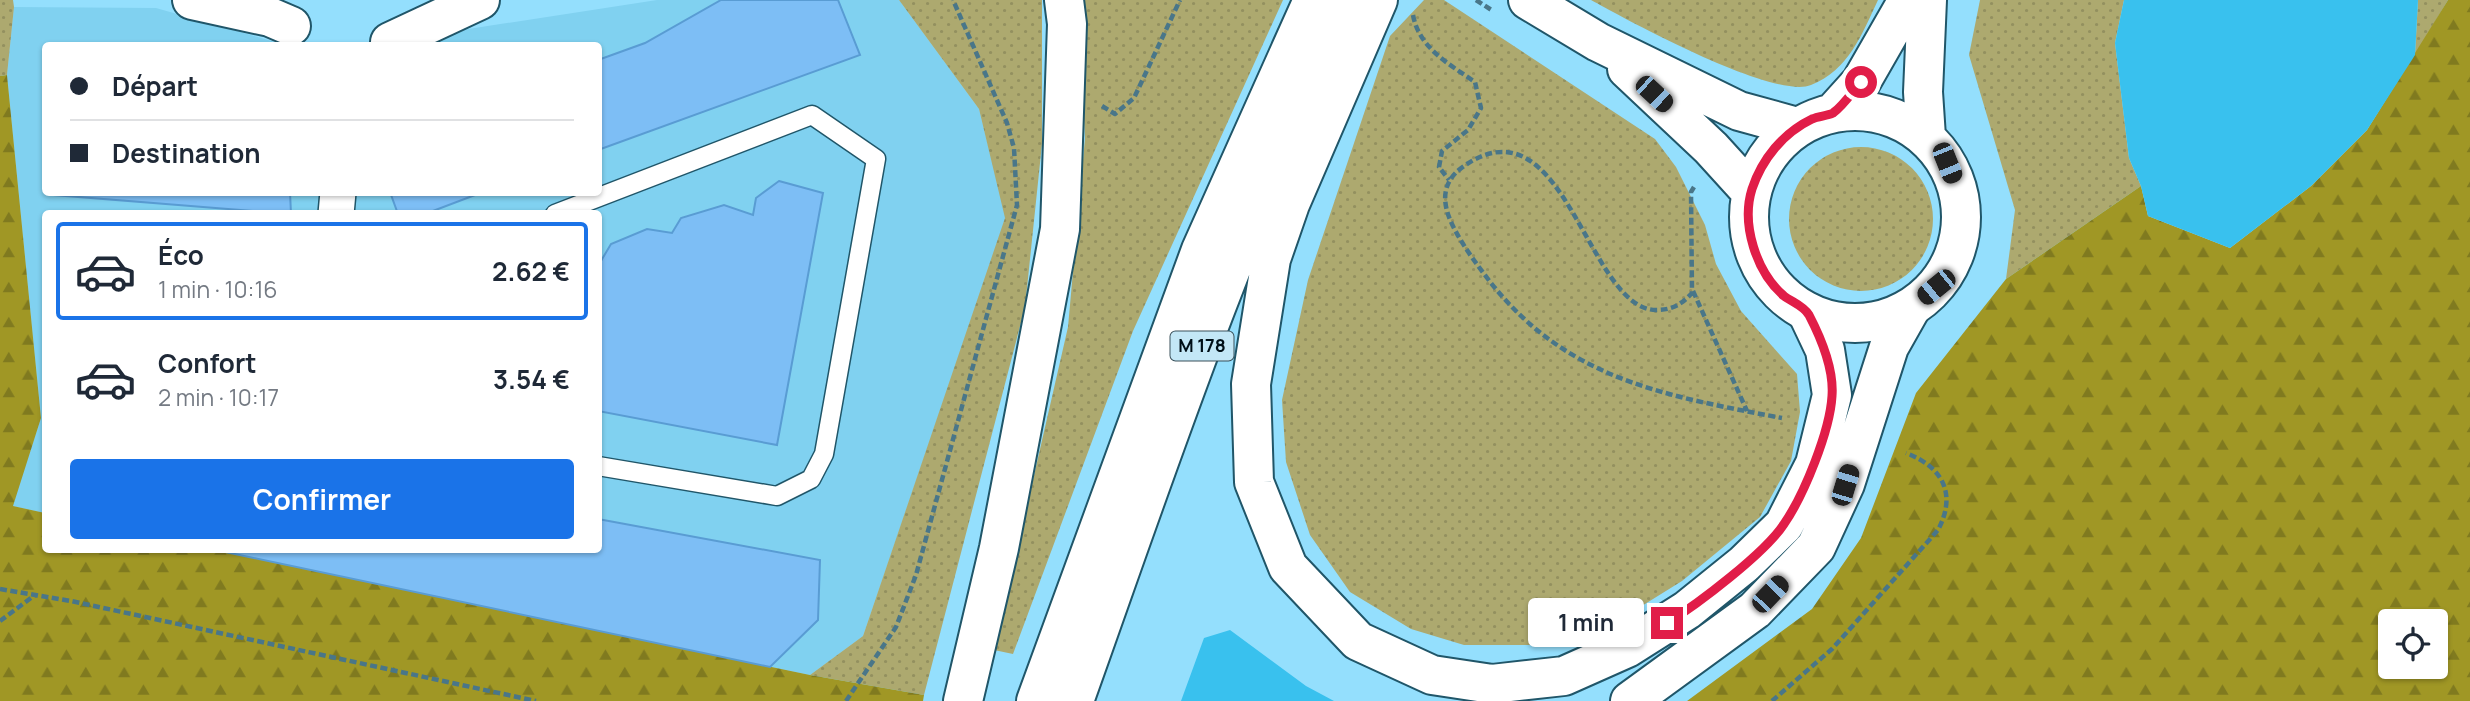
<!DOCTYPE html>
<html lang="fr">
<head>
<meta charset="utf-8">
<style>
  body { margin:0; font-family:Manrope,sans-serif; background:#f6f6f7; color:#1f2937; height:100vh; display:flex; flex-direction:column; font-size:26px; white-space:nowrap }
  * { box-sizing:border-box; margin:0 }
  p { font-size:23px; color:#747a83 }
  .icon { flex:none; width:38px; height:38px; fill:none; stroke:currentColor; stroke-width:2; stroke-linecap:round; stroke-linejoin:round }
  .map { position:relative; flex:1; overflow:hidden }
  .drawer { position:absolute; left:42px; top:210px; width:560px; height:343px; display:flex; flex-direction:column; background:#fff; border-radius:7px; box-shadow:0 2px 5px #0004 }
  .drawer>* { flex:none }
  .guide { position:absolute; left:42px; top:42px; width:560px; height:154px; border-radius:7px; box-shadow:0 2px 5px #0004; display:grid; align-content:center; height:154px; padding:0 28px; background:#fff }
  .controls { position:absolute; left:2378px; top:609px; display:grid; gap:14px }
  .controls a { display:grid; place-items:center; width:70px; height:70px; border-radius:7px; background:#fff; box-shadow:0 2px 5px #0004; font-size:35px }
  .end { position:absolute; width:32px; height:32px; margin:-16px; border:9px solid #e11d48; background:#fff; box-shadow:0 0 0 4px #fff }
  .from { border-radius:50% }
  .bubble { position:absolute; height:49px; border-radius:7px; background:#fff; box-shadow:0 2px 5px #0004; font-size:23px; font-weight:700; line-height:49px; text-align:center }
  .car { position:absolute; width:21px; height:42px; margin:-21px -10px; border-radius:9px; box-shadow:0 0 5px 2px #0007; background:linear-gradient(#222 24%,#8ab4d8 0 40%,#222 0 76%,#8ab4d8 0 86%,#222 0) }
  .guide b { display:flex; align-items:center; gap:24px; height:66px; font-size:26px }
  .guide b+b { border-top:2px solid #e0e1e3 }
  .guide i { width:18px; height:18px; background:#1f2937 }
  ul { padding:12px 0 0; list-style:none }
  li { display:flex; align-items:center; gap:21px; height:98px; margin:0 14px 10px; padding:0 14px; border:4px solid transparent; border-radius:7px }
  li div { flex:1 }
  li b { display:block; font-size:26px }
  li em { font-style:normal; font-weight:700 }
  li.on { border-color:#1a73e8 }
  li>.icon { width:63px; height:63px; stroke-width:1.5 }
  .action { display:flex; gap:14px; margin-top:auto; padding:14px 28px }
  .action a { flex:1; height:80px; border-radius:7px; background:#1a73e8; color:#fff; font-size:28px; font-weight:700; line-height:80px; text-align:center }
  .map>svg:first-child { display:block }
  .built { fill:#80d1f0 }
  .grass { fill:url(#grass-dots) }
  .forest { fill:url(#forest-firs); fill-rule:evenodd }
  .water { fill:#39c1ee }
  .building { fill:#7dbef5; stroke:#599cd3; stroke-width:2 }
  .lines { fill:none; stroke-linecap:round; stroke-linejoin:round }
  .lane-casing { stroke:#205669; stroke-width:21 }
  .street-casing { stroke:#205669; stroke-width:38 }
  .secondary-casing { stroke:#205669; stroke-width:42 }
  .primary-casing { stroke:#205669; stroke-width:42 }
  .path { stroke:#497689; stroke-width:4.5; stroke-dasharray:7 3.5; stroke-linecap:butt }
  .lane { stroke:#fff; stroke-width:18 }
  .street { stroke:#fff; stroke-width:35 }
  .secondary { stroke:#fff; stroke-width:38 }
  .primary { stroke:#fff; stroke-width:38 }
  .route { stroke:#e11d48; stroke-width:9 }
  .labels { text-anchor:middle; stroke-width:5; stroke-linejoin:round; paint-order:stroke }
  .shield { fill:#c3e7f6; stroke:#3a505a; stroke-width:2 }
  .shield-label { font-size:18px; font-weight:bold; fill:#000f17 }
</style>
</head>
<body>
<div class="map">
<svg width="2470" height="701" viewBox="0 0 2470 701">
  <defs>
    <pattern id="grass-dots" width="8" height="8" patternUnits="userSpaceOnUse" patternTransform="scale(1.75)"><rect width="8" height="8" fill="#ada96f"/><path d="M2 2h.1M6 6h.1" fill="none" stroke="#93905f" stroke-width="1.8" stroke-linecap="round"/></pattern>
    <pattern id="forest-firs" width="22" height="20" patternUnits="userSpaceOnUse" patternTransform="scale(1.75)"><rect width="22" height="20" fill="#a09725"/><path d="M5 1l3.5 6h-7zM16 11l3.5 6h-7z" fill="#807a1f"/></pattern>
  </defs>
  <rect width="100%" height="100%" fill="#94dffd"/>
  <path class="built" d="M 657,0 L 899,0 L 979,109 L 1006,218 L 863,636 L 810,675 L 216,550 L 598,550 L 598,214 L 46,214 L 45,513 L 12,506 L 41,418 L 7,75 L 14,7 L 156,8 L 286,45 L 46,46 L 46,192 L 598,192 L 598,46 L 407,45 L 436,34 Z"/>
  <path class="grass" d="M 0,0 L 13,0 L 14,7 L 7,75 L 0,76 Z
    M 899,0 L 1042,0 L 1042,144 L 1025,307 L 924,695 L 810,675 L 863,636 L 1005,218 L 979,109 Z
    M 1078,0 L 1283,0 L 1133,331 L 1013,654 L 994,650 L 1068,327 L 1085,138 Z
    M 1424,0 L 1444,0 L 1655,139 L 1676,167 L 1705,225 L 1716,264 L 1741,311 L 1797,374 L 1800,412 L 1791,461 L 1760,517 L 1682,581 L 1616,622 L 1537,645 L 1464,645 L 1411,629 L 1350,592 L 1310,535 L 1286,462 L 1282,400 L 1308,280 L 1390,36 Z
    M 1591,0 L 1878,0 C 1862,34 1849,70 1811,85 C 1774,100 1629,21 1591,0 Z
    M 1980,0 L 2124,0 L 2115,43 L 2129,158 L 2141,186 L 2006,279 L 2015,210 L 1969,55 Z
    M 2418,0 L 2448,0 L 2415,55 Z
    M1789 219a72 72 0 1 1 144 0a72 72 0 1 1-144 0Z"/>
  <path class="forest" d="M 2448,0 L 2470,0 L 2470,701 L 1687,701 L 1812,609 L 1861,538 L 1916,393 L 2006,279 L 2141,186 L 2148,216 L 2230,248 L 2311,186 L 2367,130 ZM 2390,621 L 2436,621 L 2436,667 L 2390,667 Z
    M 7,75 L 41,418 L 13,506 L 45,513 L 46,550 L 216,550 L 810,675 L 924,695 L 923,701 L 0,701 L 0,76 Z"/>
  <path class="water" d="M 2124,0 L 2418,0 L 2415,55 L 2367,130 L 2311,186 L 2230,248 L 2148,216 L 2141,186 L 2129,158 L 2115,43 Z
    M 1230,630 L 1306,686 L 1334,701 L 1181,701 L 1204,638 Z"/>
  <path class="building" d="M 721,0 L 838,0 L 860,55 L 598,150 L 598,60 L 645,43 Z
    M 779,181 L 823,193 L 777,445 L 598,411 L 598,266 L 611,244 L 647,229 L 672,233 L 681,218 L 724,205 L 753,215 L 756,198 Z
    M 54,192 L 290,192 L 291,214 L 54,195 Z
    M 390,192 L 483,192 L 425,214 L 398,214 Z
    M 598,519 L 820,560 L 818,620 L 770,667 L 216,550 L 598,550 Z"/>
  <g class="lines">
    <defs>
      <path id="lane" d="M 555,214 L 812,115 L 876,159 L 824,454 L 811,479 L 777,496 L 598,466"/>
      <path id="street" d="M 336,214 L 338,192"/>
      <path id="secondary" d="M 192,0 L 270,17 L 291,26
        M 1528,0 L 1598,42 L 1739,111 L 1797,127
        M 390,42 L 480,0
        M 1627,69 L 1711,148 L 1751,192
        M1749 217a106 106 0 1 1 212 0a106 106 0 1 1-212 0Z
        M 1833,113 L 1861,82 L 1908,0
        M 1926,137 L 1923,92 L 1927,0"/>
      <path id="primary" d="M 1378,0 L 1290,204 L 1271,259 L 1251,384 L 1254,482 L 1288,567 L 1358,641 L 1432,675 L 1492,684 L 1564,676 L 1627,648 L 1687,610 L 1744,564 L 1784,525 L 1815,464 L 1832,395 L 1825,350 L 1807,312
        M 963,701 L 999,548 L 1060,229 L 1067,24 L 1064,0
        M 1036,701 L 1201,250 L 1313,0
        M 1074,701 C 1158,466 1236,227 1349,3
        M 1630,701 L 1755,610 L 1816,547 L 1845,484 L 1889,347 L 1911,308"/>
    </defs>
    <use href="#lane" class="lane-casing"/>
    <use href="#street" class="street-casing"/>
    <use href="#secondary" class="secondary-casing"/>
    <use href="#primary" class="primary-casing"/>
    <path class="path" d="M 1476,0 L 1493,11
      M 1413,15 C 1419,48 1449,64 1475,82 L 1481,108 L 1468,130 L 1442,151 L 1439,167 L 1449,180
      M 1102,106 L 1115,114 L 1134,98 L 1180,0
      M 1694,187 L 1691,192 L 1692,293 C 1681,305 1672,310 1656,310 C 1587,309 1565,96 1464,166 C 1439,183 1442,206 1455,230 C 1465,249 1478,266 1491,283 C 1568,380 1666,396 1782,418
      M 1693,291 L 1747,411
      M 0,589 L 71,601 L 536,701
      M 0,621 L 35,595
      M 846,701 L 896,627 L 916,575 L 1017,205 L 1014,148 L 1007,123 L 953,0
      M 1772,701 L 1832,649 L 1938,530 C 1957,494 1943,467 1906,453"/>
    <use href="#lane" class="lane"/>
    <use href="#street" class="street"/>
    <use href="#secondary" class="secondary"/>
    <use href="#primary" class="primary"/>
  </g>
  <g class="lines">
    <path class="route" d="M 1667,623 C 1698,604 1765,553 1784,524 C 1804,495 1830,431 1832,396 C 1834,369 1821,338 1809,315 C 1804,306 1792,302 1784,296 C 1756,272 1741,224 1752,189 C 1762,159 1783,133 1812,119 C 1819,116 1827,116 1833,113 C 1843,106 1853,91 1861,82"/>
  </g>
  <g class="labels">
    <rect class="shield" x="1170.5" y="331.5" width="63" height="29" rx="5"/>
    <g class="shield-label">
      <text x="1202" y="352">M 178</text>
    </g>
  </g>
</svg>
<div class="controls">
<a><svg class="icon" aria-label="locate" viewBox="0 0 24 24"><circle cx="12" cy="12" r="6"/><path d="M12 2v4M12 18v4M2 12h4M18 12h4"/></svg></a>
</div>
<i class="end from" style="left:1861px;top:82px"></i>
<i class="end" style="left:1667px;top:623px"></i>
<div class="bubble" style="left:1528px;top:598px;width:116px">1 min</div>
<i class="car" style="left:1654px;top:94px;rotate:133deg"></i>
<i class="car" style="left:1947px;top:163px;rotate:158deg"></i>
<i class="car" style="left:1936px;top:287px;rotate:231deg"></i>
<i class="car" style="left:1845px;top:485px;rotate:17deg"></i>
<i class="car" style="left:1770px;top:594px;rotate:44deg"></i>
<div class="guide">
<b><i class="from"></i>Départ</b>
<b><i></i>Destination</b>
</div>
<section class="drawer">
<ul>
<li class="on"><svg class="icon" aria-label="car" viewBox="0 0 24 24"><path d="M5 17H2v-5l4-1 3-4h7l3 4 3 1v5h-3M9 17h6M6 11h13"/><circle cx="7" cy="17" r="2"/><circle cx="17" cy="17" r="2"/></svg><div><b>Éco</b><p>1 min · 10:16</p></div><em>2.62 €</em></li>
<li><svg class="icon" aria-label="car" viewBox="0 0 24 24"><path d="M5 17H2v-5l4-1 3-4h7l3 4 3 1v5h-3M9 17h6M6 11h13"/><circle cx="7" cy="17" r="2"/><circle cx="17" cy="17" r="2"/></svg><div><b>Confort</b><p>2 min · 10:17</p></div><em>3.54 €</em></li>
</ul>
<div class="action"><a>Confirmer</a></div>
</section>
</div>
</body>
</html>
